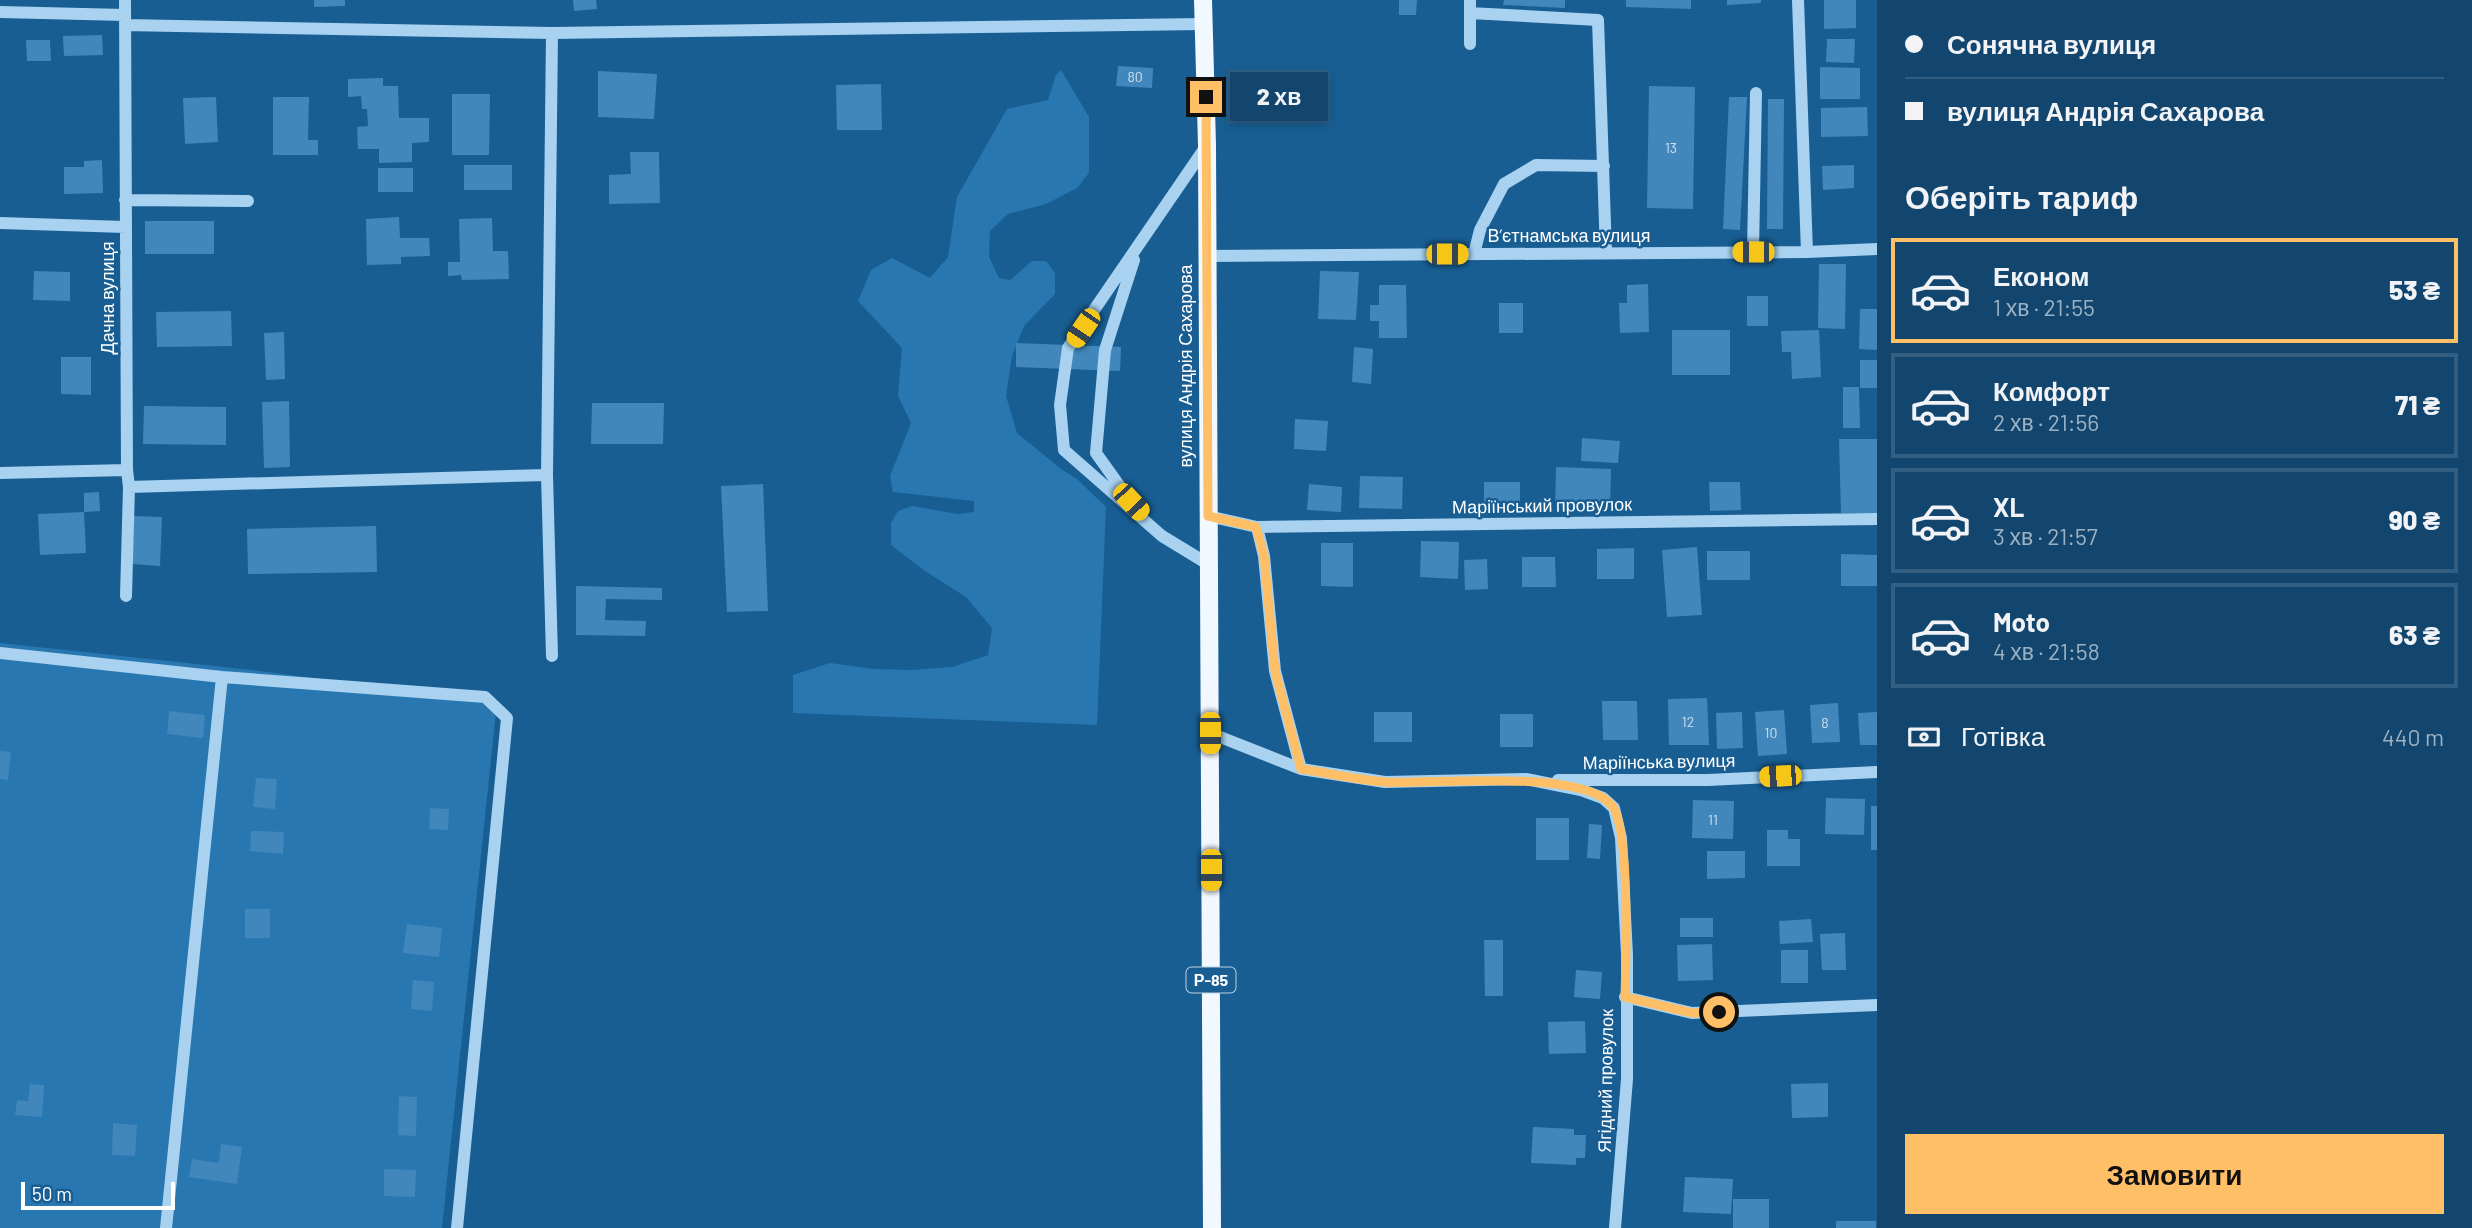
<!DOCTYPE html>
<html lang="uk">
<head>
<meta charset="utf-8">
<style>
  body { margin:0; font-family:Barlow,sans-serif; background:#1f5076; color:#f1f3f6; height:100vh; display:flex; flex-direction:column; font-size:26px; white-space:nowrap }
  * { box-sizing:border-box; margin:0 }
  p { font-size:23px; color:#9cb1c2 }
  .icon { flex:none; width:38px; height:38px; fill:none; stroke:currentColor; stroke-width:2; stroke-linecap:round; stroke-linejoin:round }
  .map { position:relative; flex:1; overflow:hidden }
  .details { display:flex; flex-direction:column; background:#12466e; width:595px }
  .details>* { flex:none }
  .hud { display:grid; align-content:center; height:154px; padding:0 28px; background:#12466e }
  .scale { position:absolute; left:21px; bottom:18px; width:154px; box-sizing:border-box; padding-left:7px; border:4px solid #fff; border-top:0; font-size:19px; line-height:24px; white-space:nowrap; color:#fff; -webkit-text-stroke:5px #185e93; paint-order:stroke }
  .end { position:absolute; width:32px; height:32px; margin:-16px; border:9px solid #ffbf67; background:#111; box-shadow:0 0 0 4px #111 }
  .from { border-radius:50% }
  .bubble { position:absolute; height:49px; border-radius:0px; background:#12466e; box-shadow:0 4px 10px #0003,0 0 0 2px #315e81; font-size:23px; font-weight:800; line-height:49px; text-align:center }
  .car { position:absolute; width:21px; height:42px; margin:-21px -10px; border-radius:9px; box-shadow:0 0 5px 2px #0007; background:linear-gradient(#f5c518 24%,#345 0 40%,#f5c518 0 76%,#345 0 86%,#f5c518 0) }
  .hud b { display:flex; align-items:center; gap:24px; height:66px; font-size:26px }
  .hud b+b { border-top:2px solid #315e81 }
  .hud i { width:18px; height:18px; background:#f1f3f6 }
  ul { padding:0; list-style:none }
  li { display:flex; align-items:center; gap:21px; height:105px; margin:0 14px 10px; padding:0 14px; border:4px solid #315e81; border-radius:0px }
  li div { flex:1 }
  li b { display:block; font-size:26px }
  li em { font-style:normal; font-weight:800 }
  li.active { border-color:#ffbf67 }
  li>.icon { width:63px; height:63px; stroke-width:1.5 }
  h2 { padding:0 28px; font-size:32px; line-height:84px }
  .pay { display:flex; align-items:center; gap:18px; height:77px; padding:0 28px; font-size:26px }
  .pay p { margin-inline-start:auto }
  .cta { display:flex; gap:14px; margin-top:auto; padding:14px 28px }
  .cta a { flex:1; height:80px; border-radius:0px; background:#ffbf67; color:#111; font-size:28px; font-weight:800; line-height:80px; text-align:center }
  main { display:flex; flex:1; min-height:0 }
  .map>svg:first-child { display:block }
  .green { fill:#2877b0 }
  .building { fill:#4187bb }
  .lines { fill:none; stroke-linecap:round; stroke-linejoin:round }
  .minor { stroke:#a8d2f0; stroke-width:12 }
  .major { stroke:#f1f8ff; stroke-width:18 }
  .route { stroke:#ffbf67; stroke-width:9 }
  .labels { text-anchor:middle; stroke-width:5; stroke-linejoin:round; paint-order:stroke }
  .number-label { font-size:14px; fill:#d0e1ee }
  .shield { fill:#185e93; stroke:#bacfdf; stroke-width:2 }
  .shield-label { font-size:16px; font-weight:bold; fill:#fff }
  .street-label { font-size:18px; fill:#fff; stroke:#185e93 }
</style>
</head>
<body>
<main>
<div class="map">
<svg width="1877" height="1228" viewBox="0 0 1877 1228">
  <rect width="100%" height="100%" fill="#185e93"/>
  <path class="green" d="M 1061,70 L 1089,117 L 1089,173 L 1077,188 L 1046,204 L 1008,214 L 990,231 L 989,257 L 999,278 L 1010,280 L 1032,261 L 1046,261 L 1055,273 L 1055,294 L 1024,326 L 1012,356 L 1006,396 L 1017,433 L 1061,469 L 1077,479 L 1106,507 L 1097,725 L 793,713 L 793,675 L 830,663 L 873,669 L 912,670 L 952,667 L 988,655 L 992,628 L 966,597 L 925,571 L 891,545 L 891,523 L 898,511 L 912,506 L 957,514 L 974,512 L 974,501 L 893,492 L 890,476 L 911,423 L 898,396 L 902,348 L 858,301 L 871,270 L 892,258 L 930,278 L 948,257 L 957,197 L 1007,109 L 1048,100 L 1056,75 Z
    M 0,643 L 252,670 L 497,702 L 442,1228 L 0,1228 Z"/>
  <path class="building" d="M 314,0 L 345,0 L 345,6 L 314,7 Z
    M 573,0 L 596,0 L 597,9 L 574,11 Z
    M 1399,0 L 1417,0 L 1416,15 L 1399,15 Z
    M 1504,0 L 1565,0 L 1565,8 L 1503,5 Z
    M 1626,0 L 1691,0 L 1691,9 L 1626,7 Z
    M 1727,0 L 1761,0 L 1761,3 L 1727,5 Z
    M 1824,0 L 1856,0 L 1856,28 L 1824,29 Z
    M 102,35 L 103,55 L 64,56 L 63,36 Z
    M 1827,39 L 1855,39 L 1854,63 L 1826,62 Z
    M 26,40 L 50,40 L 51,61 L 27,61 Z
    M 1118,66 L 1153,68 L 1152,88 L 1116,86 Z
    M 1820,67 L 1860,68 L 1860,99 L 1820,99 Z
    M 598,71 L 657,74 L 654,119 L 598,117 Z
    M 383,78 L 383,86 L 398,86 L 399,118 L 429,118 L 429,142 L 412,143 L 412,162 L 379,163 L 379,149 L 358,149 L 357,127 L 368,126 L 367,109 L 362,109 L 361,96 L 348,97 L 348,79 Z
    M 881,84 L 882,130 L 837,130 L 836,85 Z
    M 1649,86 L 1695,87 L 1693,209 L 1647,208 Z
    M 452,94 L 490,94 L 489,155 L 452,155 Z
    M 216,97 L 218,142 L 185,144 L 183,98 Z
    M 273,97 L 309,97 L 308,140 L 318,140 L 318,155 L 273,155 Z
    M 1729,97 L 1747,97 L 1740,230 L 1723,229 Z
    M 1768,99 L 1784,99 L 1783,229 L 1767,229 Z
    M 1867,107 L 1868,136 L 1821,137 L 1821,108 Z
    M 630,152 L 659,152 L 660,203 L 609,204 L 609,175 L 631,174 Z
    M 102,160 L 103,193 L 64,194 L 64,167 L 84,167 L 84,161 Z
    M 464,165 L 512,165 L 512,190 L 464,190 Z
    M 1854,165 L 1854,188 L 1823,190 L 1822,166 Z
    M 378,168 L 413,168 L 413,192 L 378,192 Z
    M 399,217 L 400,238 L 429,238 L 430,256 L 401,257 L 401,264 L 367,265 L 366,219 Z
    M 492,218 L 493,251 L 508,251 L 509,279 L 462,280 L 461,275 L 448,276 L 448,262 L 460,262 L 459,219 Z
    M 145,221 L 214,221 L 214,254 L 145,254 Z
    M 1819,264 L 1846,264 L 1845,329 L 1818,328 Z
    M 34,271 L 70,272 L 70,301 L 33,300 Z
    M 1320,271 L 1359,272 L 1356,320 L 1318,319 Z
    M 1648,284 L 1649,332 L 1620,333 L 1619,303 L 1627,303 L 1627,285 Z
    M 1379,285 L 1406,285 L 1407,338 L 1379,338 L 1379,321 L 1370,321 L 1370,305 L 1379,305 Z
    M 1747,296 L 1768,296 L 1768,326 L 1747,326 Z
    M 1499,303 L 1523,303 L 1523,333 L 1499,333 Z
    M 1860,309 L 1877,309 L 1877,350 L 1859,349 Z
    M 231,311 L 232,346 L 157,347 L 156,312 Z
    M 1672,330 L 1730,330 L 1730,375 L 1672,375 Z
    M 1819,330 L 1821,377 L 1792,379 L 1791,352 L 1782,352 L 1781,331 Z
    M 284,332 L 285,379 L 266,380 L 264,333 Z
    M 1016,343 L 1121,347 L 1120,371 L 1016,367 Z
    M 1354,347 L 1373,349 L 1371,384 L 1352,382 Z
    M 61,357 L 91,357 L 91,395 L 61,394 Z
    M 1860,360 L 1877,360 L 1877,388 L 1860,388 Z
    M 1843,387 L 1859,387 L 1860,428 L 1843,428 Z
    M 289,401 L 290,467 L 264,468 L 262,402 Z
    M 592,403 L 664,403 L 663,444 L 591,444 Z
    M 144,406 L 226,407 L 226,445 L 143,444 Z
    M 1295,419 L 1328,421 L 1326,451 L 1294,449 Z
    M 1582,438 L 1620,441 L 1618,463 L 1581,461 Z
    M 1839,439 L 1877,439 L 1877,513 L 1841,513 Z
    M 1556,467 L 1611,469 L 1610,511 L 1555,509 Z
    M 1360,476 L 1403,477 L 1402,509 L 1359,508 Z
    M 1484,482 L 1520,482 L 1520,515 L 1484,515 Z
    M 1709,482 L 1740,482 L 1741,510 L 1710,511 Z
    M 763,484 L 768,611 L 727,612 L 721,486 Z
    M 1309,484 L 1342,487 L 1341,512 L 1307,510 Z
    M 99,492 L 100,511 L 84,512 L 84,493 Z
    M 84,512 L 86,553 L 40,555 L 38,514 Z
    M 134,516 L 162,517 L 160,566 L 132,564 Z
    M 376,526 L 377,572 L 248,574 L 247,529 Z
    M 1421,541 L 1459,542 L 1458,579 L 1420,577 Z
    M 1321,543 L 1353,543 L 1353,587 L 1321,586 Z
    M 1697,547 L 1702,615 L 1667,617 L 1662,550 Z
    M 1634,548 L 1634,579 L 1597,579 L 1597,549 Z
    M 1707,551 L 1750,551 L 1750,580 L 1707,580 Z
    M 1841,554 L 1877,555 L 1877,586 L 1841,586 Z
    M 1522,557 L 1555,557 L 1556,587 L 1522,587 Z
    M 1487,559 L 1488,589 L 1465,590 L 1464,560 Z
    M 576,586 L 662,588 L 662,600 L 606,599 L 605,620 L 646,621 L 645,636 L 576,635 Z
    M 1707,698 L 1709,745 L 1669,745 L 1668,699 Z
    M 1602,701 L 1637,701 L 1638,740 L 1603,740 Z
    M 1838,703 L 1840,742 L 1812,743 L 1810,705 Z
    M 1784,710 L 1787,754 L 1758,756 L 1755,712 Z
    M 169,711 L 205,715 L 203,738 L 167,734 Z
    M 1374,712 L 1412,712 L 1412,742 L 1374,742 Z
    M 1742,712 L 1743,748 L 1717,749 L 1716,713 Z
    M 1877,712 L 1877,745 L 1860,745 L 1858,713 Z
    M 1500,714 L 1533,714 L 1533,747 L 1500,747 Z
    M 0,751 L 11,752 L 8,780 L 0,779 Z
    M 256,778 L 277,779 L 275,809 L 253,807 Z
    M 1826,798 L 1865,799 L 1864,835 L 1825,834 Z
    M 1693,800 L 1734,801 L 1733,839 L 1692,838 Z
    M 1871,806 L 1877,806 L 1877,850 L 1871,850 Z
    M 430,808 L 449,809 L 448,830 L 429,829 Z
    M 1536,818 L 1569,818 L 1569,860 L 1536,860 Z
    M 1589,824 L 1602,825 L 1600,859 L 1587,858 Z
    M 1767,830 L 1788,830 L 1788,839 L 1800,839 L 1800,866 L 1767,866 Z
    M 251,831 L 284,832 L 283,854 L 250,851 Z
    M 1707,851 L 1745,851 L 1745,878 L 1707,879 Z
    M 245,909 L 270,909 L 270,938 L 245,938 Z
    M 1680,918 L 1713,918 L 1713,937 L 1680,937 Z
    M 1811,919 L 1813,942 L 1780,944 L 1779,921 Z
    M 407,924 L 442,928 L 439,957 L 403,953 Z
    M 1845,933 L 1846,970 L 1822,970 L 1820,934 Z
    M 1484,940 L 1503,940 L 1503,996 L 1485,996 Z
    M 1712,944 L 1713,980 L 1678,981 L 1677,945 Z
    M 1781,950 L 1808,950 L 1808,983 L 1781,983 Z
    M 1576,970 L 1602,972 L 1600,999 L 1574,997 Z
    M 413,980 L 434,982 L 432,1011 L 411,1009 Z
    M 1585,1021 L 1586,1053 L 1549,1054 L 1548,1022 Z
    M 1828,1083 L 1828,1117 L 1792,1118 L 1791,1084 Z
    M 30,1084 L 44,1085 L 42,1117 L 15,1115 L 17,1100 L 28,1101 Z
    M 399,1096 L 417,1097 L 416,1136 L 398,1135 Z
    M 113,1123 L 137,1125 L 135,1156 L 112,1155 Z
    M 1533,1127 L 1574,1129 L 1574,1135 L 1586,1135 L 1585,1158 L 1576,1158 L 1576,1165 L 1531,1163 Z
    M 221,1144 L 242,1147 L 237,1184 L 189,1177 L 192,1159 L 219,1163 Z
    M 384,1169 L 416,1170 L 415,1197 L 384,1196 Z
    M 1685,1177 L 1733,1179 L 1731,1214 L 1683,1212 Z
    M 1733,1199 L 1769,1199 L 1769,1228 L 1733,1228 Z
    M 1836,1221 L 1876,1221 L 1876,1228 L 1836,1228 Z"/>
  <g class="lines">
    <path class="minor" d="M 125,0 L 127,470 L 129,487 L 126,596
      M 1470,0 L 1470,44
      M 1798,0 L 1807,252
      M 0,12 L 125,15
      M 1470,13 L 1598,20 L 1606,253
      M 125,25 L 552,33 L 1203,24
      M 552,33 L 547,475 L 552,656
      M 1207,145 L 1068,348 L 1060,405 L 1064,450 L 1162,536 L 1208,564
      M 125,200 L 248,201
      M 0,223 L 125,227
      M 1753,252 L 1756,93
      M 1474,254 L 1480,230 L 1504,184 L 1536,165 L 1604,166
      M 1206,256 L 1807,252 L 1877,249
      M 0,473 L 127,470
      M 129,487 L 547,475
      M 1131,502 L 1096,453 L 1105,350 L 1134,260
      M 1208,516 L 1257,527 L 1877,519
      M 1257,527 L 1264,556 L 1275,671 L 1301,769
      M 0,653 L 222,677 L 485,697 L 507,718 L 457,1228
      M 1210,733 L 1301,769 L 1385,782 L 1526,779 L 1581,790 L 1603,798 L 1614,808 L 1621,838 L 1627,955 L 1627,1079 L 1615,1228
      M 1558,780 L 1708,780 L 1877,772
      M 1625,997 L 1692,1013 L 1877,1005
      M 166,1228 L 222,677"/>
    <path class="major" d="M 1203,0 L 1207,145 L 1212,1228"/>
  </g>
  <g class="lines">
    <path class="route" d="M 1206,97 L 1208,516 L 1256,527 L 1264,556 L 1275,671 L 1301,769 C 1328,773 1357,780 1385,782 C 1431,785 1585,767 1613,807 C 1630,832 1626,963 1625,997 L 1692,1013 L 1719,1012"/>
  </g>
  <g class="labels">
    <g class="number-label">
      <text x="1135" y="82">80</text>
      <text x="1671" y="153">13</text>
      <text x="1688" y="727">12</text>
      <text x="1825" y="728">8</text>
      <text x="1771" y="738">10</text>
      <text x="1713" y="825">11</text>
    </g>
    <rect class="shield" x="1186.5" y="967.5" width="49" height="25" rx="5"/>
    <g class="shield-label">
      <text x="1211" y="986">Р-85</text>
    </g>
    <g class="street-label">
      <text x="1569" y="242">Вʼєтнамська вулиця</text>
      <text transform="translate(108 298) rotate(-90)" y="6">Дачна вулиця</text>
      <text transform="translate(1186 366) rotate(-90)" y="6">вулиця Андрія Сахарова</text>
      <text transform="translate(1542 506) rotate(-1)" y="6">Маріїнський провулок</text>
      <text transform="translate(1659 762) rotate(-1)" y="6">Маріїнська вулиця</text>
      <text transform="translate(1606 1081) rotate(-89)" y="6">Ягідний провулок</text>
    </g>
  </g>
</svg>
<div class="scale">50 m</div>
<i class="end from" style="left:1719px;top:1012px"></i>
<i class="end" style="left:1206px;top:97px"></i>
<div class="bubble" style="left:1230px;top:72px;width:98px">2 хв</div>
<i class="car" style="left:1753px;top:252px;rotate:270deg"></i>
<i class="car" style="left:1447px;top:254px;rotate:90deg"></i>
<i class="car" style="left:1083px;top:328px;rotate:214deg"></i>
<i class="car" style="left:1131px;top:502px;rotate:137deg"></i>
<i class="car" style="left:1210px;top:733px;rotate:180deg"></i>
<i class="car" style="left:1780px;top:776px;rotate:267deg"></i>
<i class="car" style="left:1211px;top:870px;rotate:180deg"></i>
</div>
<section class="details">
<div class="hud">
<b><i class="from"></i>Сонячна вулиця</b>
<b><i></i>вулиця Андрія Сахарова</b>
</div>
<h2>Оберіть тариф</h2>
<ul>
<li class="active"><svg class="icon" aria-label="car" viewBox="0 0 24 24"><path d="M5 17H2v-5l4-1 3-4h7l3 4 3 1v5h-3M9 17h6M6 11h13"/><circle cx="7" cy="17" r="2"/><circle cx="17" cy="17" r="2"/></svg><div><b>Економ</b><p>1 хв · 21:55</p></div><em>53 ₴</em></li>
<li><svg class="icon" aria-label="car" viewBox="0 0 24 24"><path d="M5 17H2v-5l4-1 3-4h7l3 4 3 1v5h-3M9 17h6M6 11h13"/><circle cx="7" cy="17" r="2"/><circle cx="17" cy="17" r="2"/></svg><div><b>Комфорт</b><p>2 хв · 21:56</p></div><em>71 ₴</em></li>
<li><svg class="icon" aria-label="car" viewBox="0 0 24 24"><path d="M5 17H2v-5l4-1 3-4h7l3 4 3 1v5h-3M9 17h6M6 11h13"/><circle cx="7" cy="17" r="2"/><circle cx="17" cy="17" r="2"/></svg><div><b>XL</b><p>3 хв · 21:57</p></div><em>90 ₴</em></li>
<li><svg class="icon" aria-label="car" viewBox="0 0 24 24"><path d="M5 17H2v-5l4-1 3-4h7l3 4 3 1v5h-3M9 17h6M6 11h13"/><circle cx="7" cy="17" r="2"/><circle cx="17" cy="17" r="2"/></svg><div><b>Moto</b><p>4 хв · 21:58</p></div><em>63 ₴</em></li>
</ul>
<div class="pay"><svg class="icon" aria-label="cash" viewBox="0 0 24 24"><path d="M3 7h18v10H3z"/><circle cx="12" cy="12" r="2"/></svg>Готівка<p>440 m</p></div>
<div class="cta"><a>Замовити</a></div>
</section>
</main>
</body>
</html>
